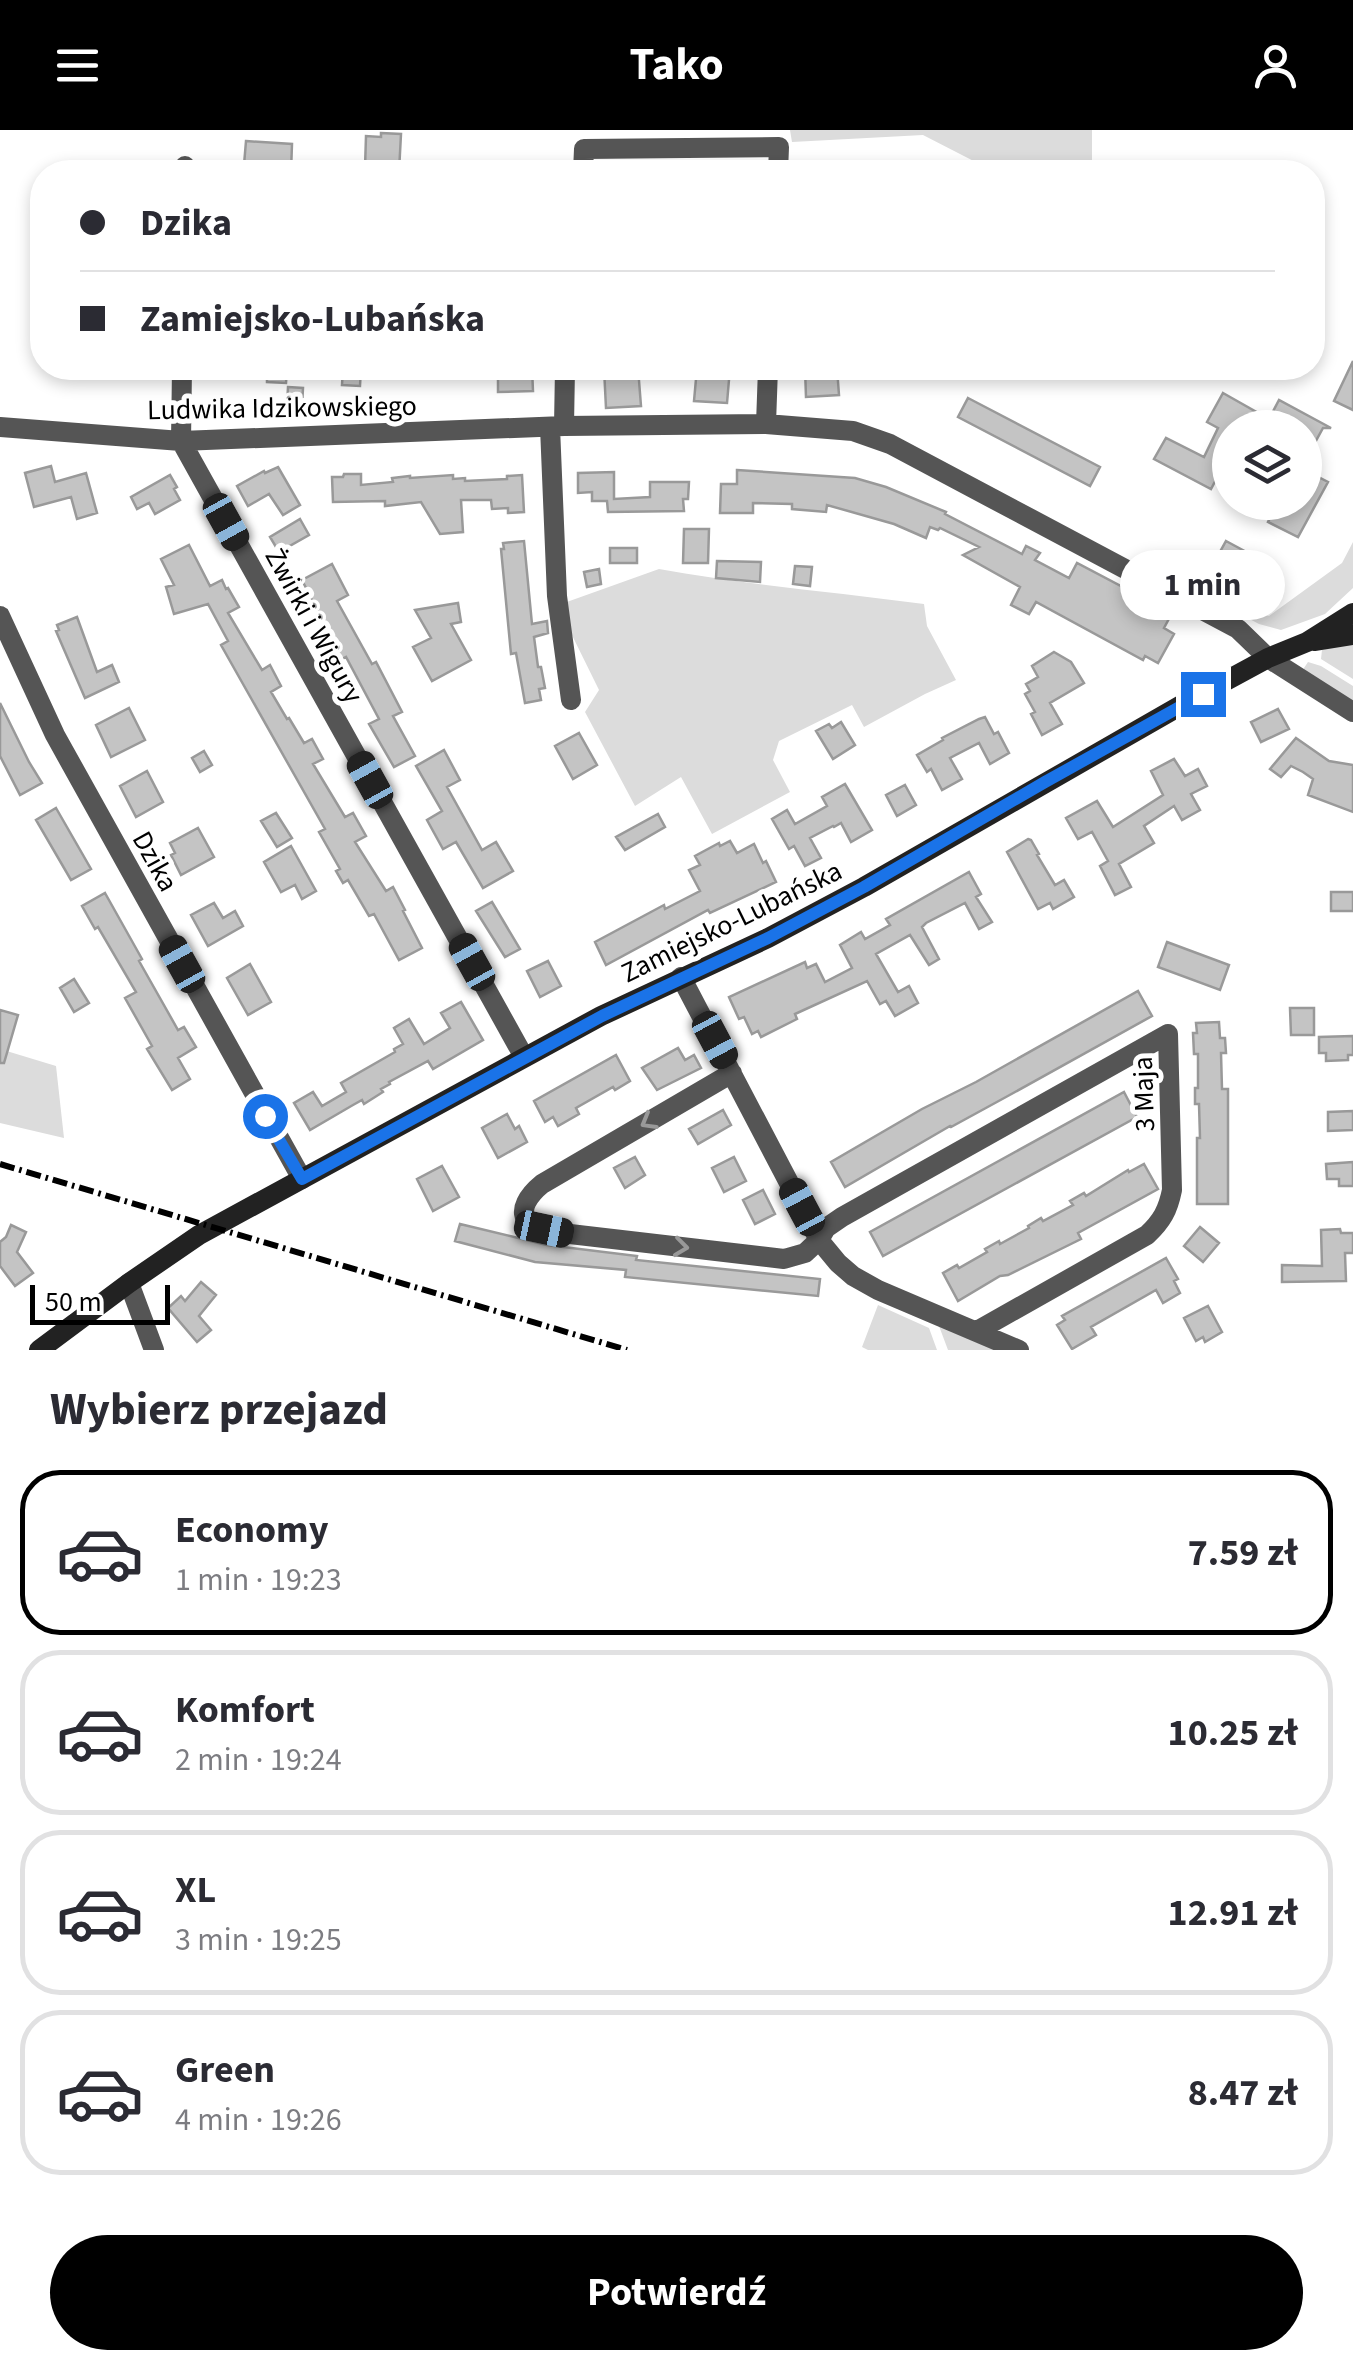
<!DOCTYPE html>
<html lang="pl">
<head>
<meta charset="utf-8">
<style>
  body { margin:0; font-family:"Source Sans 3",sans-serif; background:#f2f2f3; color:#2b2b33; height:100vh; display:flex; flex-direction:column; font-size:38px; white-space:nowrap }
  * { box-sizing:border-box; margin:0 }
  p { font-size:32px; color:#7c7c81 }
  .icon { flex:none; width:55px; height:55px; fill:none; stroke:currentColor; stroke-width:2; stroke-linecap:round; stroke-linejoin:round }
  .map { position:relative; height:1220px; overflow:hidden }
  .panel { display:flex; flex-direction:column; background:#fff; flex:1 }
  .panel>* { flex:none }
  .banner { position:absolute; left:30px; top:30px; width:1295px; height:220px; border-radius:40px; box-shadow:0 5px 15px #0003; display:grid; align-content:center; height:220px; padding:0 50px; background:#fff }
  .buttons { position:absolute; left:1212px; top:280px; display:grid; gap:20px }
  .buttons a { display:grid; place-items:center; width:110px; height:110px; border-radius:50%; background:#fff; box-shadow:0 5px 15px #0003; font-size:50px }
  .scale { position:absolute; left:30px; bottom:25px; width:140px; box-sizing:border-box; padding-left:10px; border:5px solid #000; border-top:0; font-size:28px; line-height:35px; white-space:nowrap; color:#000; -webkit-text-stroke:8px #fff; paint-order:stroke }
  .end { position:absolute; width:45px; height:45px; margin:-22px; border:12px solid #1a73e8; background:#fff; box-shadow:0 0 0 5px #fff }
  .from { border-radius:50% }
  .bubble { position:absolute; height:70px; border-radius:35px; background:#fff; box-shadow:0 5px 15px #0003; font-size:32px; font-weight:700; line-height:70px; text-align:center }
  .car { position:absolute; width:30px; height:60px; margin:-30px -15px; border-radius:12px; box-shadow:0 0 8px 2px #0007; background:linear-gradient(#222 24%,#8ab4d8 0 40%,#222 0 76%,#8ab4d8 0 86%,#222 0) }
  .banner b { display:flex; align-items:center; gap:35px; height:95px; font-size:38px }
  .banner b+b { border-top:2px solid #e1e1e2 }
  .banner i { width:25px; height:25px; background:#2b2b33 }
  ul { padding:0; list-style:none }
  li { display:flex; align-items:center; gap:30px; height:165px; margin:0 20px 15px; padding:0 30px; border:5px solid #e1e1e2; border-radius:40px }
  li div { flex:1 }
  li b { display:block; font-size:38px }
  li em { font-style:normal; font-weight:700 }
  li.current { border-color:#000 }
  li>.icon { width:90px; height:90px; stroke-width:1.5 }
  h2 { padding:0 50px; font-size:45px; line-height:120px }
  .cta { display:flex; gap:20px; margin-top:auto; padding:20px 50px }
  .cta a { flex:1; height:115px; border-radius:60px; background:#000; color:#fff; font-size:40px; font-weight:700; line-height:115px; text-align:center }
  header { display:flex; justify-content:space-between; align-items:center; height:130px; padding:0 50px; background:#000; color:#fff; font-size:45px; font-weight:700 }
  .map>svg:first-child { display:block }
  .green { fill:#dcdcdc }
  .building { fill:#c4c4c4; stroke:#999; stroke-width:2.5 }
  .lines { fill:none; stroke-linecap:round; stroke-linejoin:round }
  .street { stroke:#555; stroke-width:20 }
  .secondary { stroke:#222; stroke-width:20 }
  .rail { stroke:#000; stroke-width:6; stroke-dasharray:15 5 2.5 5; stroke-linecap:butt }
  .oneway { stroke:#999 }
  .route { stroke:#1a73e8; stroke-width:12 }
  .labels { text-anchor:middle; stroke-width:10; stroke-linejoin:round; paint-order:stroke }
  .street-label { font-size:28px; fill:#000; stroke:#fff }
</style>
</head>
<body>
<header><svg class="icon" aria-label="menu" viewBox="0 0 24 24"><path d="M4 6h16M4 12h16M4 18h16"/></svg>Tako<svg class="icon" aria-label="person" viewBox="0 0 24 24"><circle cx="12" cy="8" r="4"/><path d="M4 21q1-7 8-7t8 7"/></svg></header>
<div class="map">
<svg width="1353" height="1220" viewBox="0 0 1353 1220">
  <rect width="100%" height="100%" fill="#fff"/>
  <path class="green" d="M 790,0 L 1092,0 L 1092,42 L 995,42 L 923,5 L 792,12 Z
    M 1353,412 L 1353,458 L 1325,484 L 1281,500 L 1259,494 L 1229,478 L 1231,472 L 1269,486 L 1342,433 Z
    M 659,439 C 747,455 836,462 924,474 L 927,496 L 956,550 L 925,564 L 864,597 L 852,575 L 779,611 L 773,630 L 790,662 L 712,704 L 681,647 L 635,676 L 585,582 L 599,560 L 566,493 L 564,473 Z
    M 1353,511 L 1353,549 L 1321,529 L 1322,520 Z
    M 1308,532 L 1321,536 L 1353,556 L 1353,572 L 1302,541 Z
    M 0,919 L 56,936 L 64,1008 L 0,993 Z
    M 878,1175 L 929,1198 L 937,1220 L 868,1220 L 862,1217 Z
    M 939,1196 L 995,1220 L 948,1220 Z"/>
  <path class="building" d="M 381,3 L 401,4 L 399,42 L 383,42 L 383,39 L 365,38 L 366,6 L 381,7 Z
    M 246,11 L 292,14 L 291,42 L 260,42 L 260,35 L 244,35 Z
    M 1353,231 L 1353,280 L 1334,271 Z
    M 267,238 L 287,238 L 286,253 L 267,252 Z
    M 343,238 L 361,238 L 360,256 L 342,255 Z
    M 498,238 L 532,238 L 533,261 L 498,262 Z
    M 604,238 L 638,238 L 641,276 L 606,278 Z
    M 697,238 L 730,238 L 727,273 L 694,271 Z
    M 805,238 L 837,238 L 839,265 L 806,267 Z
    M 288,257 L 303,258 L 302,277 L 287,276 Z
    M 1223,263 L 1269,289 L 1279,270 L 1331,298 L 1323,298 L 1305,331 L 1305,298 L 1230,298 L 1230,323 L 1211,359 L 1154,329 L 1166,308 L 1204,327 L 1218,298 L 1207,292 Z
    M 968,268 L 1100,337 L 1090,356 L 958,287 Z
    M 51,336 L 55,352 L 86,343 L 97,383 L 77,389 L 71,367 L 34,377 L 25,343 Z
    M 278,337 L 300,375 L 283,385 L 269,364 L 248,376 L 237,356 L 264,341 L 265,343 Z
    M 737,340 L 855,348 L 886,357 L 946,382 L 945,384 L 1022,424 L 1026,416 L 1040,423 L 1035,430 L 1069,448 L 1077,433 L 1172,483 L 1164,498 L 1174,504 L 1158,533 L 1145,526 L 1143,530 L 1036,472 L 1029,484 L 1011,475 L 1020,457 L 963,425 L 979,417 L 940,398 L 938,400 L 930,397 L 926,408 L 894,394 L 827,375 L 826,382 L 792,379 L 792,374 L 753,373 L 753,383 L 720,383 L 721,354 L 737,354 Z
    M 1305,340 L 1328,352 L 1298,407 L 1268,392 L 1278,372 L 1305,372 Z
    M 614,342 L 614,369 L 650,367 L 650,352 L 689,352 L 688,369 L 683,369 L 684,381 L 608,382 L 607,371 L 592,371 L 592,362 L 578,363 L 578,343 Z
    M 344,344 L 361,344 L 361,355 L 393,352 L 392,348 L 410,346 L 410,348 L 453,345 L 453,349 L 465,348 L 465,351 L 507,349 L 507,346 L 522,345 L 524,382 L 508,383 L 508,378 L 492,379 L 491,370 L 461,370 L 463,402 L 440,404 L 421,372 L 385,376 L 385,371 L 333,372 L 332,347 L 343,347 Z
    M 170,345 L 177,357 L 174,359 L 180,370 L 155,384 L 149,373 L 137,379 L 131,367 Z
    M 300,389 L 309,405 L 279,422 L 270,407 Z
    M 684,399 L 709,399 L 708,433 L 683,433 Z
    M 524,411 L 532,494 L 547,491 L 548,503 L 534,507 L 538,537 L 541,537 L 545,558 L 539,559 L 541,570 L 525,573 L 516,523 L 511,524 L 501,419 L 504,419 L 503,413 Z
    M 1226,411 L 1250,424 L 1235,453 L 1210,440 Z
    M 189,415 L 210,456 L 222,450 L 226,459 L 228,458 L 239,477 L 228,483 L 262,540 L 270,535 L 281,556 L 271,562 L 287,589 L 289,588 L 304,613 L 312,609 L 323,629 L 313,634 L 345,687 L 353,683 L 366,706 L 355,712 L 386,761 L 393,757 L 405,780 L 403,781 L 422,818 L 399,830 L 374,784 L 369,786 L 348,750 L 343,753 L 336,741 L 340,739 L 319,702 L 325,699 L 221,515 L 228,511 L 208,474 L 174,484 L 166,457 L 174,455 L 161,429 Z
    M 610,418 L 637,418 L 637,433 L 610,433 Z
    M 717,431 L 761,432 L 760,452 L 716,448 Z
    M 332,434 L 348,465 L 337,471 L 372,534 L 376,532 L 402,582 L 393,586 L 415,626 L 394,637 L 369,594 L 379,589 L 346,527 L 336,532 L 320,502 L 326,498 L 302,450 Z
    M 795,436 L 812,437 L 810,456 L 793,454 Z
    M 599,439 L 601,454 L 587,457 L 584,442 Z
    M 458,473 L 461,492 L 451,494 L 471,530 L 432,551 L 413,517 L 431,508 L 415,480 Z
    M 77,487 L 97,542 L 112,535 L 119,552 L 85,568 L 56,501 L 59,500 L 57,495 Z
    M 1054,522 L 1071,532 L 1084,553 L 1050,573 L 1062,594 L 1042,605 L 1031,584 L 1035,582 L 1025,564 L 1030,561 L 1026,554 L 1038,547 L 1032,536 Z
    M 0,573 L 29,632 L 42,653 L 20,665 L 0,626 Z
    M 129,578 L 145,610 L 111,627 L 96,595 Z
    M 1278,579 L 1289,599 L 1261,612 L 1251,592 Z
    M 985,587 L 994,604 L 998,602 L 1009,623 L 990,634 L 979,613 L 950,628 L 962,649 L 942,660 L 931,639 L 927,642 L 917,625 L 943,610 L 942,608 L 979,589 Z
    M 841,592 L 855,615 L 833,629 L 816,601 L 829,594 L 832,598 Z
    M 579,603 L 597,635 L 573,649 L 555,616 Z
    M 1296,608 L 1329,631 L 1353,635 L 1353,682 L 1308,665 L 1313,649 L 1303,642 L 1291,636 L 1281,647 L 1270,639 Z
    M 444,620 L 460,650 L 447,657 L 482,720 L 496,712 L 513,741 L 483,758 L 456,712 L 443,719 L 427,690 L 442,681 L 416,636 Z
    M 204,621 L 212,635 L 200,642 L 192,628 Z
    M 1174,629 L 1185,646 L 1198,639 L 1207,656 L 1191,664 L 1200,680 L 1182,690 L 1174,676 L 1144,696 L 1154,713 L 1119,734 L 1131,757 L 1115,765 L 1100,736 L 1108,731 L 1092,702 L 1078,709 L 1066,688 L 1097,671 L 1113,697 L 1163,665 L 1151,641 Z
    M 147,641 L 163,672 L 136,687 L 120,656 Z
    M 845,654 L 872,700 L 851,712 L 841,693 L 834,697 L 833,696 L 810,708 L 821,728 L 805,736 L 794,716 L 789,719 L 772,689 L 787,680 L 795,694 L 827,676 L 822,667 Z
    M 905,655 L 916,675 L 897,686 L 886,665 Z
    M 56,678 L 91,739 L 71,750 L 36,690 Z
    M 276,683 L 292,708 L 277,717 L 261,691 Z
    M 658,684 L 665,697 L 625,720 L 616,707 Z
    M 198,698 L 214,727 L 181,745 L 171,725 L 175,723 L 170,713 Z
    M 1028,709 L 1031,710 L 1039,724 L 1037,725 L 1055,755 L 1064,750 L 1074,767 L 1053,779 L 1050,773 L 1038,779 L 1007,722 Z
    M 730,711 L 737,723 L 754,714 L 763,733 L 766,731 L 776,752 L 710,783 L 708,780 L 606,835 L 595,812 L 664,775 L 665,779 L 700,761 L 689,740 L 700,735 L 695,726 L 719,713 L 720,716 Z
    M 291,716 L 316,761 L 302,769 L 295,755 L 281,762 L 264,732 Z
    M 969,742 L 981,764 L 976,767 L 992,792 L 979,799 L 965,773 L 926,793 L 922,797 L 939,829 L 929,835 L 910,805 L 876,824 L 898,862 L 909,856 L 918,873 L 895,886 L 886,871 L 880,874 L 867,851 L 795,884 L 797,889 L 761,907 L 758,901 L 752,904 L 744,887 L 739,889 L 729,867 L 805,832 L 807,838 L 816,834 L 825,852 L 852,838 L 840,815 L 861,802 L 865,809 L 890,795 L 886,789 Z
    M 1331,762 L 1353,762 L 1353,781 L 1331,781 Z
    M 105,763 L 142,829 L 139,831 L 178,900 L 184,897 L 196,917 L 178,928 L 190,949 L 172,960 L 147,919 L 152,916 L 125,868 L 136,862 L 98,797 L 95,799 L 82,776 Z
    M 492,772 L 520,819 L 505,827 L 476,781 Z
    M 214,773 L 223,788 L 235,781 L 243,796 L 208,816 L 191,785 Z
    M 1167,812 L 1229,835 L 1220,860 L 1158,837 Z
    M 548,831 L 561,856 L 540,867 L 527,841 Z
    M 250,834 L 271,872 L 248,885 L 227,848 Z
    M 74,849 L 89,873 L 74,882 L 60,858 Z
    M 1138,861 L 1152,886 L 1006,967 L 951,997 L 950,996 L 845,1057 L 831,1032 L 922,979 L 976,952 Z
    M 461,872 L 483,910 L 433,939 L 428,931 L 389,952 L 390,954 L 381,959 L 383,962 L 364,974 L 362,970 L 353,975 L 310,1000 L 294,973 L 313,962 L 322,976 L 346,962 L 341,953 L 395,922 L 394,919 L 403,914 L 394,898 L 409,889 L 424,914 L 450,898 L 441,883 Z
    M 1290,878 L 1314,878 L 1314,905 L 1291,905 Z
    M 0,880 L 18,885 L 4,933 L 0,933 Z
    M 1219,892 L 1220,908 L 1225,908 L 1226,923 L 1221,923 L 1222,959 L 1228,959 L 1228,1074 L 1197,1074 L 1197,1008 L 1200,1008 L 1199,974 L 1195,974 L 1195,958 L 1198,958 L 1198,924 L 1194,924 L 1193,903 L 1197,903 L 1196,893 Z
    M 1353,906 L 1353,925 L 1348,925 L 1348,930 L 1326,931 L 1326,923 L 1319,923 L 1319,907 Z
    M 678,918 L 685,930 L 694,925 L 701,938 L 657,960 L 642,938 Z
    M 616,925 L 630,951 L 615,960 L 613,957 L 576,978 L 579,984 L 558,996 L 553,987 L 545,992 L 534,971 Z
    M 1124,962 L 1137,987 L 883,1126 L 870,1102 Z
    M 723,980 L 731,995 L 698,1014 L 689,999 Z
    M 1353,981 L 1353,1000 L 1328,1001 L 1328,982 Z
    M 507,984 L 515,999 L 519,996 L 527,1012 L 498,1028 L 482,998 Z
    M 635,1027 L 645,1045 L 625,1058 L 614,1038 Z
    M 734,1027 L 746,1051 L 724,1062 L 712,1038 Z
    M 1353,1032 L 1353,1056 L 1339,1056 L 1339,1049 L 1327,1049 L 1326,1034 Z
    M 1144,1034 L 1158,1059 L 1078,1103 L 1081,1109 L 1008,1145 L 1000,1146 L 958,1171 L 943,1143 L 957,1135 L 959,1138 L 987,1122 L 985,1119 L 999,1111 L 1000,1114 L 1029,1098 L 1028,1096 L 1041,1088 L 1043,1091 L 1073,1075 L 1070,1071 L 1084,1063 L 1086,1066 L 1128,1040 L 1129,1042 Z
    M 442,1036 L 459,1067 L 433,1081 L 417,1049 Z
    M 763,1060 L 775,1084 L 755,1094 L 743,1070 Z
    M 460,1094 L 547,1115 L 637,1126 L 636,1130 L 820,1149 L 818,1166 L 625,1147 L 626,1140 L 535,1132 L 455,1111 Z
    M 11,1095 L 26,1102 L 17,1122 L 33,1143 L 15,1156 L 0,1136 L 0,1112 L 6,1107 Z
    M 1200,1097 L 1219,1113 L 1203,1132 L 1184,1116 Z
    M 1340,1099 L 1341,1103 L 1353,1103 L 1353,1123 L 1345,1123 L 1346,1151 L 1282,1152 L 1282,1135 L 1322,1136 L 1321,1100 Z
    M 1166,1128 L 1178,1149 L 1174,1151 L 1180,1163 L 1163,1173 L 1156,1160 L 1091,1197 L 1096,1205 L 1072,1219 L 1057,1195 L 1065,1190 L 1062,1186 Z
    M 201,1152 L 216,1165 L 199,1186 L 211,1200 L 197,1212 L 168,1178 L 181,1166 L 185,1171 Z
    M 1208,1176 L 1222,1202 L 1205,1212 L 1203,1207 L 1196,1211 L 1184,1188 Z"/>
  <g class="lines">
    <path class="street" d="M 185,42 L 185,36
      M 583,42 L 584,19 L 779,17 L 778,42
      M 182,238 L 181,311 L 524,927
      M 766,294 L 768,238
      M 564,296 L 565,238
      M 0,297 L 181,311 L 564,296 L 766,294 L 853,301 L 890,314 L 1238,499 L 1268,528 L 1353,582
      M 550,297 L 557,466 L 571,570
      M 0,486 L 55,605 L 302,1049
      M 681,847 L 819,1110 L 838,1133 L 853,1146 L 878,1160 L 1019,1220
      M 732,943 L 542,1054 C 531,1063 515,1081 530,1094 C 539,1102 559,1102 570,1104 L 784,1129 L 805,1123 L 819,1110 L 826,1098 L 842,1087 L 1168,904 L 1172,1060 C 1168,1080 1162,1091 1147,1105 L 977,1201
      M 129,1153 L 154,1220"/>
    <path class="secondary" d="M 1314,511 L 1353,505
      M 39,1220 L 129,1153 L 199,1105 L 601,886 L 768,808 L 864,757 L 1185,573 L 1268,528 L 1307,512 L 1353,483"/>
    <path class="rail" d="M 0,1034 L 627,1220"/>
  </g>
  <defs><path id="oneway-chevron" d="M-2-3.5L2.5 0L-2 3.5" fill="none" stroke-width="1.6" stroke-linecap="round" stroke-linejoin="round" transform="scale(2.5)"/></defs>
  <g class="oneway">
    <use href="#oneway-chevron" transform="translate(648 992) rotate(150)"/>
    <use href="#oneway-chevron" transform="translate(681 1117) rotate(7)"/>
  </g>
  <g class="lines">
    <path class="route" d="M 265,986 L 302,1049 L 602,886 L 768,808 L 864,757 L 1045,652 L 1203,564"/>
  </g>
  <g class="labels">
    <g class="street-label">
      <text transform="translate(282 277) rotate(-1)" y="10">Ludwika Idzikowskiego</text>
      <text transform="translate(315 495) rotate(61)" y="10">Żwirki i Wigury</text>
      <text transform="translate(156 731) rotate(61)" y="10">Dzika</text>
      <text transform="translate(731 791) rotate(-26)" y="10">Zamiejsko-Lubańska</text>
      <text transform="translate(1143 964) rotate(-92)" y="10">3 Maja</text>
    </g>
  </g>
</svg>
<div class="buttons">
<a><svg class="icon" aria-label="layers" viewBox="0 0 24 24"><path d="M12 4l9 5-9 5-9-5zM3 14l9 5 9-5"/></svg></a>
</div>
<div class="scale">50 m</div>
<i class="end from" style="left:265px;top:986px"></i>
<i class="end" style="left:1203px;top:564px"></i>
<div class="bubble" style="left:1120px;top:420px;width:165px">1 min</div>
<i class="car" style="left:226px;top:392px;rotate:151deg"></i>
<i class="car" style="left:370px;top:650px;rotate:331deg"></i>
<i class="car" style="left:472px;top:832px;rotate:331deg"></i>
<i class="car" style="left:182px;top:834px;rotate:331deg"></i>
<i class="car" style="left:715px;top:910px;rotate:152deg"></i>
<i class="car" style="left:802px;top:1077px;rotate:332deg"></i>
<i class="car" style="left:544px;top:1099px;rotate:102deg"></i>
<div class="banner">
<b><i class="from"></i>Dzika</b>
<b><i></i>Zamiejsko-Lubańska</b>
</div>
</div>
<section class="panel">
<h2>Wybierz przejazd</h2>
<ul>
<li class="current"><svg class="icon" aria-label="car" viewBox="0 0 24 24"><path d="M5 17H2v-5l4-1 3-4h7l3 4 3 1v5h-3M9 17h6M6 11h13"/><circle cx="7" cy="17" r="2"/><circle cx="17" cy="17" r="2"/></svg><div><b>Economy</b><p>1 min · 19:23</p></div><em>7.59 zł</em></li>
<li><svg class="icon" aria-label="car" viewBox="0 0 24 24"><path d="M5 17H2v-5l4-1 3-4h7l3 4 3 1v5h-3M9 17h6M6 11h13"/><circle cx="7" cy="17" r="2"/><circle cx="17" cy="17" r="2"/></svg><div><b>Komfort</b><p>2 min · 19:24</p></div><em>10.25 zł</em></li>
<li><svg class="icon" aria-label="car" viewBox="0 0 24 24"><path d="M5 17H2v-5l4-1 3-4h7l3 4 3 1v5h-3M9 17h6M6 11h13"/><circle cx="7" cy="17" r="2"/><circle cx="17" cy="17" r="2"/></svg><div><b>XL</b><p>3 min · 19:25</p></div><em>12.91 zł</em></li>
<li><svg class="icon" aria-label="car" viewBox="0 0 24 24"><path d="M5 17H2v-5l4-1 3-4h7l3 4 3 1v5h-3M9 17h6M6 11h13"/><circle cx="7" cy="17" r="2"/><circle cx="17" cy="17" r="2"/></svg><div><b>Green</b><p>4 min · 19:26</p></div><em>8.47 zł</em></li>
</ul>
<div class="cta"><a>Potwierdź</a></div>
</section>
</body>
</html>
